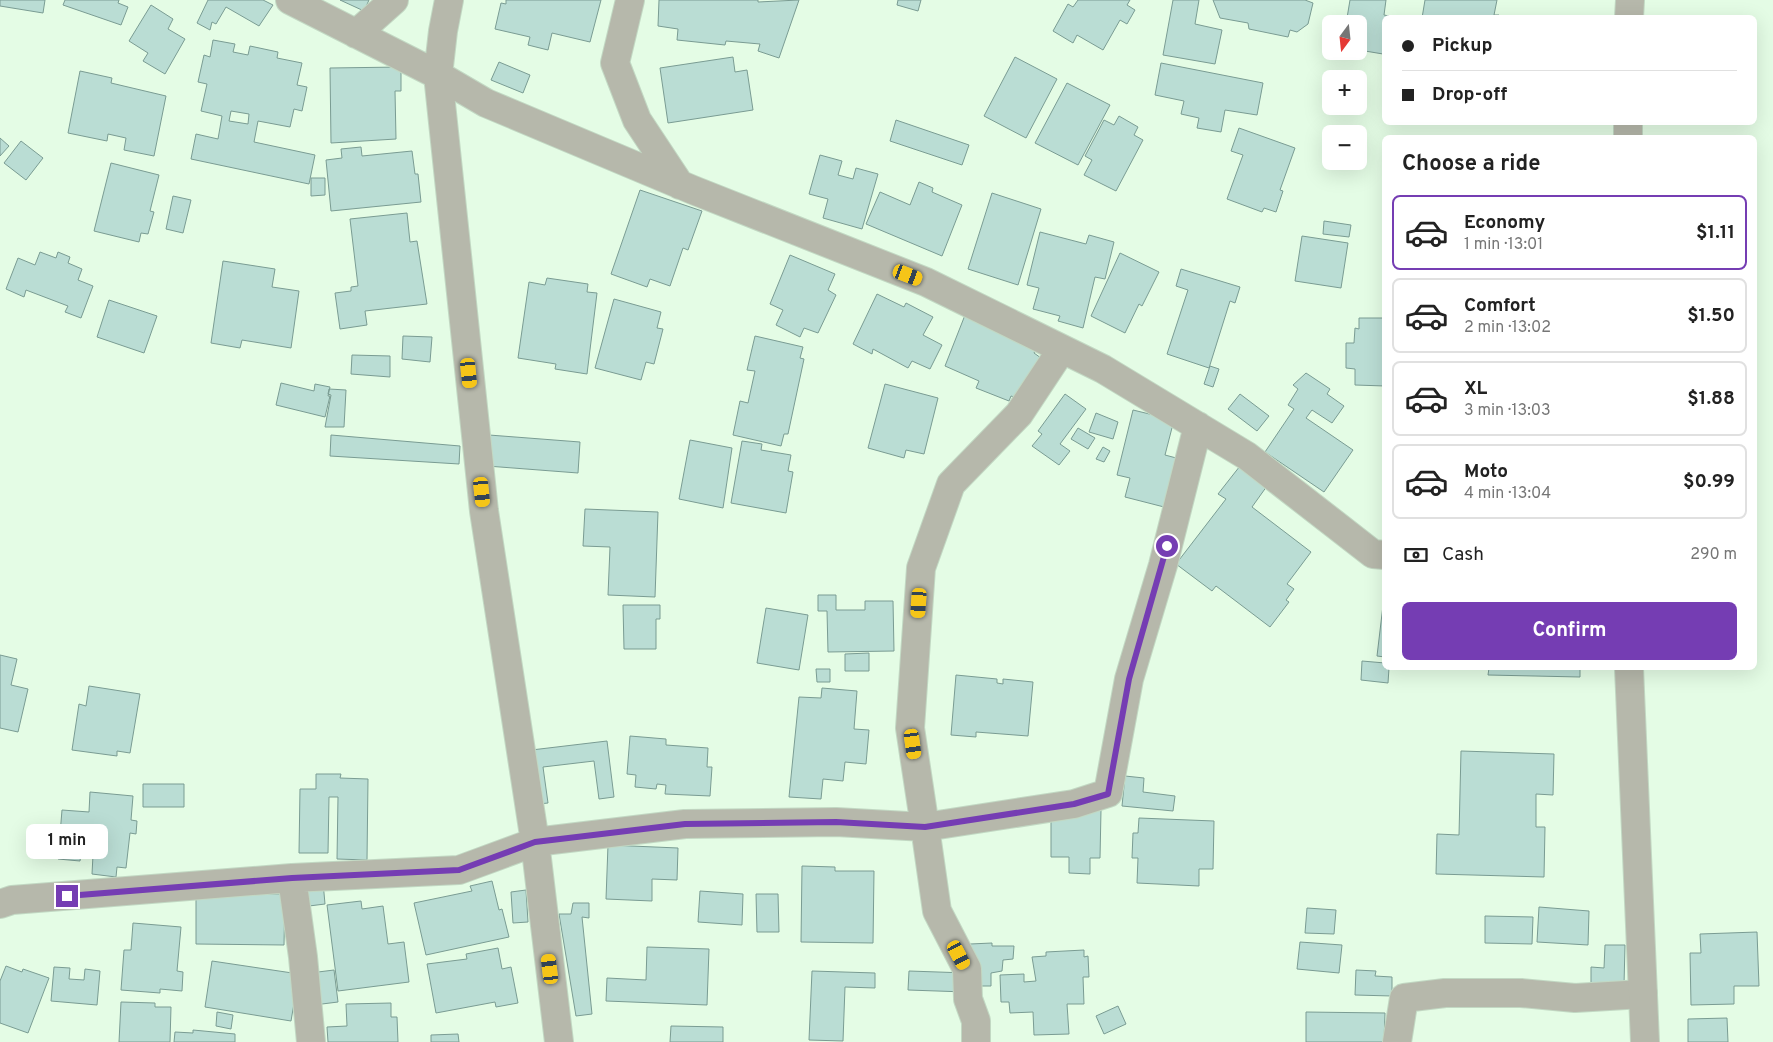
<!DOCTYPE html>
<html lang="en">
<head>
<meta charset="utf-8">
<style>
  body { margin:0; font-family:Overpass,sans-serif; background:#f2f2f2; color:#222; height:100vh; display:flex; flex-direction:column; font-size:19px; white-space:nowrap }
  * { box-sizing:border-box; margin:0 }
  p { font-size:16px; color:#767676 }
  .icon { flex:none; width:28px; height:28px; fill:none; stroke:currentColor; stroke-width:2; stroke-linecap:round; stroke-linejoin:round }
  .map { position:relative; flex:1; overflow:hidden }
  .drawer { position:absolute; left:1382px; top:135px; width:375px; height:535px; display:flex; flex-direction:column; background:#fff; border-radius:8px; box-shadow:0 5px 20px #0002 }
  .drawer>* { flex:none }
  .top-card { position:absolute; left:1382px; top:15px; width:375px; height:110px; border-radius:8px; box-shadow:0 5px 20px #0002; display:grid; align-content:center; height:110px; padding:0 20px; background:#fff }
  .needle { width:32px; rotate:195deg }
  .fabs { position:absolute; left:1322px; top:15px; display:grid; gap:10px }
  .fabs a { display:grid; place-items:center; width:45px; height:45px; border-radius:8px; background:#fff; box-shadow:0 5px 20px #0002; font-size:25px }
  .end { position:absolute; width:22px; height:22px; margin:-11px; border:6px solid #753db3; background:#fff; box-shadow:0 0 0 2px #fff }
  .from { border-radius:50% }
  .bubble { position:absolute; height:35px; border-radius:8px; background:#fff; box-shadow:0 5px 20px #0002; font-size:16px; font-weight:700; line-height:35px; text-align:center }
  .car { position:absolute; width:15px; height:30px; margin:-15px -8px; border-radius:6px; box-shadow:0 0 4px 1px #0007; background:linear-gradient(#f5c518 24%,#345 0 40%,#f5c518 0 76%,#345 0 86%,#f5c518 0) }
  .top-card b { display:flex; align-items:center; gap:18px; height:48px; font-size:19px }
  .top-card b+b { border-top:1px solid #e0e0e0 }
  .top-card i { width:12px; height:12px; background:#222 }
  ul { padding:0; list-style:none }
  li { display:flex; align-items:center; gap:15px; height:75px; margin:0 10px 8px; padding:0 10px; border:2px solid #e0e0e0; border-radius:8px }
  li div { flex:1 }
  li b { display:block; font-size:19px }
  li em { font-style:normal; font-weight:700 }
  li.selected { border-color:#753db3 }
  li>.icon { width:45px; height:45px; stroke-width:1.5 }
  h2 { padding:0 20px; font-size:22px; line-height:60px }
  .pay { display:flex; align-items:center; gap:12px; height:55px; padding:0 20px; font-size:19px }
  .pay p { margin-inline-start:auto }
  .button { display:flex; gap:10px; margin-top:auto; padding:10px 20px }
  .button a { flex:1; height:58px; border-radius:8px; background:#753db3; color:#fff; font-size:20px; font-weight:700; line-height:58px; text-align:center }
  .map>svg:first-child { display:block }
  .building { fill:#baddd4; stroke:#7a9c93; fill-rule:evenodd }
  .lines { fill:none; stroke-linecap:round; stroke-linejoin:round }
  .minor-casing { stroke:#c2d8c3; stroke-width:30 }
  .tertiary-casing { stroke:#c2d8c3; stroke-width:30 }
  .minor { stroke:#b6b8ab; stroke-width:28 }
  .tertiary { stroke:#b6b8ab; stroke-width:28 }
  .route { stroke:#753db3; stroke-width:6 }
</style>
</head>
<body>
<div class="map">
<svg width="1773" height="1042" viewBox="0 0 1773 1042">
  <rect width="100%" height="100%" fill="#e4fce5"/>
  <path class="building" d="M 0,0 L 45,0 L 43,13 L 0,6 Z
    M 65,0 L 119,0 L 118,3 L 128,7 L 121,25 L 63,5 Z
    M 208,0 L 263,0 L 273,5 L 259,26 L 226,7 L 216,24 L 212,22 L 210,30 L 197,23 Z
    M 340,0 L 369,0 L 364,11 Z
    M 506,0 L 601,0 L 590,42 L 552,33 L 548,50 L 528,45 L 530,37 L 495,29 L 501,3 L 506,4 Z
    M 659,0 L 758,0 L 758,2 L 799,0 L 779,58 L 758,51 L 760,44 L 726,41 L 725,45 L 677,40 L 678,29 L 658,26 Z
    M 898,0 L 921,0 L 918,11 L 897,5 Z
    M 1078,0 L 1130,0 L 1127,5 L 1135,10 L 1127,24 L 1120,20 L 1103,50 L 1077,35 L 1073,43 L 1053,31 L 1068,4 L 1073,7 Z
    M 1173,0 L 1199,0 L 1195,24 L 1222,30 L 1215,64 L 1163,55 Z
    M 1213,0 L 1305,0 L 1313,3 L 1308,24 L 1297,32 L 1290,30 L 1288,37 L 1249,29 L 1248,23 L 1220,18 Z
    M 1350,0 L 1386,0 L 1384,15 L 1389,16 L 1385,18 L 1383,54 L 1359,50 L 1359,24 L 1346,24 Z
    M 1425,0 L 1497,0 L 1494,15 L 1499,15 L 1499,18 L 1422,18 Z
    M 151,5 L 173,19 L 168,29 L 185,39 L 165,74 L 143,61 L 148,53 L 129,41 Z
    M 213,40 L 235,44 L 233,52 L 248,55 L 250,46 L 278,52 L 277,58 L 302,63 L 297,85 L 307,87 L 302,111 L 294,109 L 290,127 L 258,121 L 254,142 L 315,155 L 309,184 L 191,159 L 196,134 L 218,139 L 222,116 L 201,111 L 207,84 L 198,82 L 204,55 L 210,57 ZM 231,111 L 249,114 L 248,124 L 229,121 Z
    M 733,57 L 735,72 L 747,70 L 753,110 L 668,123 L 660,68 Z
    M 1015,57 L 1057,79 L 1026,138 L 984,116 Z
    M 499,62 L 530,75 L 523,93 L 491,80 Z
    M 1161,63 L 1263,83 L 1257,115 L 1225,110 L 1221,132 L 1197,128 L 1199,118 L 1181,114 L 1184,101 L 1155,95 Z
    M 401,67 L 401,91 L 395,91 L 396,139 L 331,143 L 330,68 Z
    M 80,71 L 112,78 L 111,83 L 166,96 L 154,156 L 124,150 L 126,138 L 108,134 L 107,141 L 68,133 Z
    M 1067,83 L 1110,105 L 1078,165 L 1035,143 Z
    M 1119,116 L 1138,127 L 1134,135 L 1143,140 L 1116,191 L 1084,175 L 1092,160 L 1085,156 L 1104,120 L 1114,125 Z
    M 896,120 L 969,145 L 962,165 L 890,141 Z
    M 1239,128 L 1295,148 L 1280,190 L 1283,191 L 1276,212 L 1264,208 L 1262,212 L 1227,199 L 1243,155 L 1231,151 Z
    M 0,138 L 9,146 L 0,156 Z
    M 21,141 L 43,158 L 26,180 L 4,163 Z
    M 361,147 L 362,156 L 412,151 L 415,174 L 418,174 L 421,202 L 331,211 L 326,160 L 342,158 L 341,149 Z
    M 820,155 L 842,161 L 838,175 L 853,179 L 856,168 L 878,174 L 862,229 L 823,218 L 828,199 L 809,194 Z
    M 111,163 L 159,175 L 150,211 L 154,212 L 148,234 L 141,233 L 139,242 L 94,231 Z
    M 311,178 L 325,178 L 325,195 L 311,196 Z
    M 919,182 L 933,188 L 932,192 L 962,205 L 942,256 L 866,224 L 880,192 L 910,205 Z
    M 640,190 L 702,211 L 688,250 L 683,248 L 670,286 L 650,279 L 647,287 L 611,274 Z
    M 992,193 L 1041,209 L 1018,285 L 968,269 Z
    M 173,196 L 191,200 L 183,233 L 166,229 Z
    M 407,213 L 410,242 L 417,241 L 427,304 L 365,311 L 367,325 L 340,329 L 335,293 L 351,291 L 351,287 L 358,286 L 350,219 Z
    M 1324,221 L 1351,225 L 1349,237 L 1323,234 Z
    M 1040,232 L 1086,244 L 1089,235 L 1114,242 L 1105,279 L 1095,277 L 1083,328 L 1058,321 L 1060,316 L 1033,309 L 1039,288 L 1027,285 Z
    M 1302,236 L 1348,243 L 1341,288 L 1295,281 Z
    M 40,252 L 56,258 L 58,252 L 70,257 L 68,263 L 82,269 L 78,280 L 93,286 L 81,318 L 65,312 L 68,306 L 26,290 L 24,297 L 6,289 L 18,258 L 35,265 Z
    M 1120,253 L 1159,272 L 1142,306 L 1139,304 L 1125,333 L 1091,316 Z
    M 790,255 L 835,274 L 828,290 L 836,295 L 818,333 L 804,328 L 800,337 L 776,325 L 783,310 L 770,304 Z
    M 223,261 L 275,269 L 272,287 L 299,291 L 291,348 L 242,340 L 240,348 L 211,343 Z
    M 1181,269 L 1240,287 L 1235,303 L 1230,301 L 1209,368 L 1167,354 L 1188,290 L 1176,286 Z
    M 547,278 L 588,284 L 587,292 L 597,293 L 587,374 L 555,369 L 556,364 L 518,358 L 529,282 L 545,285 Z
    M 877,294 L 904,307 L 906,303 L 933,317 L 923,335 L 942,345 L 930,369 L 912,361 L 908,368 L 873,349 L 872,354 L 853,344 Z
    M 614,299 L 661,312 L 657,328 L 663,329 L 654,364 L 646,362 L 641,380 L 595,368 Z
    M 109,300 L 157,316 L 144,353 L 97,337 Z
    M 967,310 L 1037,347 L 1034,353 L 1041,358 L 1024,400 L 1011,396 L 1009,401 L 976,388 L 979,381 L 945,366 Z
    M 1359,318 L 1385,318 L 1385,386 L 1355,385 L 1355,369 L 1346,368 L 1346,343 L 1354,343 L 1355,328 L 1359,329 Z
    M 403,336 L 432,337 L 430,362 L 402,359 Z
    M 755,336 L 803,347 L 800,358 L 804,359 L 788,434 L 784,434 L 781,446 L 733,435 L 740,401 L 748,403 L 755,371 L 747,370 Z
    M 352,355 L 390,356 L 390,377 L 351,374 Z
    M 1210,366 L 1219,369 L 1213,387 L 1204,384 Z
    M 1306,373 L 1330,389 L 1327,394 L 1344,406 L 1332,423 L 1312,410 L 1306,418 L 1353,450 L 1324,492 L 1265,452 L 1294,409 L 1288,405 L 1298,389 L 1293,385 Z
    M 281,383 L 314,391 L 315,384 L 330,387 L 328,396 L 330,396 L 325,417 L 276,405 Z
    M 885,384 L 938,398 L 924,454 L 906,450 L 904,458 L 868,448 Z
    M 329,389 L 346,390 L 344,427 L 325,427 L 331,395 L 328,394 Z
    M 1065,394 L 1086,409 L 1060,444 L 1070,451 L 1059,465 L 1032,446 L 1042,434 L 1038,431 Z
    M 1240,394 L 1269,416 L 1257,431 L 1228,409 Z
    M 1133,410 L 1174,420 L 1165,455 L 1180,459 L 1168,508 L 1125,497 L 1130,478 L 1117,475 Z
    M 1096,413 L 1118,422 L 1113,439 L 1089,432 Z
    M 1078,428 L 1095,438 L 1088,449 L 1071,439 Z
    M 331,435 L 460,446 L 459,464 L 330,456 Z
    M 489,435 L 580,442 L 578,473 L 487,466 Z
    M 690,440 L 732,448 L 723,508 L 679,499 Z
    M 742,441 L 762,444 L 761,450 L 791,455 L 788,471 L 793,472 L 786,513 L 731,503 Z
    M 1103,447 L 1110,451 L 1104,462 L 1096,459 Z
    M 1240,466 L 1267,486 L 1252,507 L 1311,552 L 1287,584 L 1294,589 L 1286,600 L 1289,602 L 1270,627 L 1216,586 L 1212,591 L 1176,564 L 1226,499 L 1218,494 Z
    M 585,509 L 658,512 L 655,597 L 608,595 L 610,547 L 583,546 Z
    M 818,595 L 836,595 L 836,610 L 865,610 L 865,601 L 893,601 L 894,651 L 828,652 L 827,611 L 818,611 Z
    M 1384,597 L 1385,597 L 1385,657 L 1377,656 Z
    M 623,605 L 660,605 L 660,619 L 656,619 L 656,649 L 624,649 Z
    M 766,608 L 808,615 L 799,670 L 757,663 Z
    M 869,653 L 869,671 L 845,671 L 845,654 Z
    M 0,655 L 17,659 L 11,685 L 28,689 L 18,732 L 0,728 Z
    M 1362,661 L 1385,663 L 1385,668 L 1389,668 L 1388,683 L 1361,680 Z
    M 1489,668 L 1580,668 L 1580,677 L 1488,675 Z
    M 816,669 L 830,669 L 830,682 L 817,682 Z
    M 956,675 L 997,679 L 997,683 L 1003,684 L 1003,679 L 1033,682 L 1028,736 L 976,732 L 976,737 L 951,735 Z
    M 89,686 L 140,694 L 130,753 L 117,751 L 117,756 L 72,750 L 79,704 L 86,706 Z
    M 822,688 L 857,691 L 854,729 L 869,730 L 866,764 L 845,762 L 843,781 L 823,779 L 821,799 L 789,797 L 799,697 L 821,698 Z
    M 630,736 L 666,739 L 666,745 L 708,748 L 707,767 L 712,767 L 710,796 L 665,794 L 666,785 L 657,784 L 656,789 L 635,787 L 636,775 L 627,774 Z
    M 607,741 L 614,797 L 599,799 L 594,761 L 543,767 L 548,803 L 530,805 L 523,751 Z
    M 1461,751 L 1554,754 L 1553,795 L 1536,794 L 1536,827 L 1545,827 L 1544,877 L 1436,874 L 1437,834 L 1459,835 Z
    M 316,774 L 341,774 L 340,778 L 368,779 L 367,860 L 337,859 L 338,797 L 329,797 L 328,853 L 299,853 L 300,789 L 316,789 Z
    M 1125,776 L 1144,778 L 1143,792 L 1175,796 L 1173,811 L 1122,806 Z
    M 143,784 L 184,784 L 184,807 L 143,807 Z
    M 90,792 L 133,796 L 131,820 L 137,821 L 136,834 L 130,833 L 126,868 L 117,867 L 116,877 L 92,874 L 93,855 L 81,854 L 80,861 L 58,859 L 62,810 L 89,812 Z
    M 1051,809 L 1101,810 L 1100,858 L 1090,858 L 1090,874 L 1069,873 L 1069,857 L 1051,857 Z
    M 1139,818 L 1214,821 L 1213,869 L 1199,869 L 1199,886 L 1137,883 L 1138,858 L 1132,858 L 1133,833 L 1138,833 Z
    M 608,845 L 678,848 L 677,880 L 652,879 L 652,901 L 606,899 Z
    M 802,866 L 835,867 L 835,871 L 874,871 L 873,943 L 801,942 Z
    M 492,881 L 499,910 L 502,909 L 509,937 L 426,955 L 414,903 L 472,891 L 470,886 Z
    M 323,882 L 325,904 L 301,907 L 298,885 Z
    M 526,890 L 528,922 L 513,923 L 511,892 Z
    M 700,891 L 743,894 L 742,925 L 698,922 Z
    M 196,893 L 285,894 L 284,945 L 196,944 Z
    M 756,894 L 778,894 L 779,932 L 757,932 Z
    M 361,901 L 362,909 L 383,906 L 388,944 L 404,942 L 409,982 L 338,991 L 327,905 Z
    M 573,903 L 589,903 L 589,918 L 582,917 L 592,1014 L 576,1016 L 559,914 L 571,914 Z
    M 1539,907 L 1589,911 L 1588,945 L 1537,942 Z
    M 1307,908 L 1336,910 L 1334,934 L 1305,933 Z
    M 1485,916 L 1533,917 L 1532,944 L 1485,943 Z
    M 133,923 L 181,927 L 177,971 L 183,972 L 182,991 L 160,989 L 160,993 L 121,990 L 124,950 L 131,950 Z
    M 1757,932 L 1759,986 L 1734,986 L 1734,1004 L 1691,1005 L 1690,953 L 1701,953 L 1700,934 Z
    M 1300,942 L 1342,945 L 1339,973 L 1297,969 Z
    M 992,943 L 992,946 L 1014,946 L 1013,959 L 1003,960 L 1002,971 L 991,973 L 991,986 L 968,986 L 968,949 L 970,944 Z
    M 1605,945 L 1625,945 L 1624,985 L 1591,984 L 1591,967 L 1604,968 Z
    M 647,947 L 709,949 L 707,1005 L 606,1001 L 607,978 L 646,980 Z
    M 498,948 L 502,969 L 511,967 L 518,1003 L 496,1007 L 495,1002 L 436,1013 L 427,964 L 467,959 L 466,954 Z
    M 1084,950 L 1084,957 L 1088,956 L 1089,977 L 1083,977 L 1084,1004 L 1067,1004 L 1069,1034 L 1034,1035 L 1033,1012 L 1010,1013 L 1009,1002 L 1001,1002 L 1000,975 L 1024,974 L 1024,982 L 1036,981 L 1032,957 L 1046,956 L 1046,952 Z
    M 212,961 L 299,974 L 291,1021 L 205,1007 Z
    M 6,966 L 22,972 L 23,969 L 49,978 L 28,1033 L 0,1023 L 0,981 Z
    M 54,967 L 70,968 L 69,979 L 84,980 L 85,969 L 100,971 L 97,1005 L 51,1001 Z
    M 334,970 L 338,1002 L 314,1005 L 310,973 Z
    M 1356,970 L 1376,971 L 1375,976 L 1392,977 L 1392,996 L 1355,995 Z
    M 812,971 L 875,973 L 875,988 L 845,987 L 843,1041 L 809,1040 Z
    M 909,971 L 967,973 L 966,992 L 908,990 Z
    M 121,1002 L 155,1003 L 155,1007 L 171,1007 L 170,1042 L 119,1042 Z
    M 391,1003 L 391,1017 L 397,1017 L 398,1042 L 328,1042 L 327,1027 L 347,1026 L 346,1004 Z
    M 1118,1006 L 1126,1024 L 1104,1034 L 1096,1016 Z
    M 217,1012 L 233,1015 L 231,1029 L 216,1026 Z
    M 1306,1012 L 1385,1013 L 1384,1042 L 1306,1042 Z
    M 1727,1018 L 1728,1042 L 1688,1042 L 1688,1019 Z
    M 671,1026 L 723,1027 L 723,1042 L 670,1042 Z
    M 193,1030 L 235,1034 L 235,1042 L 174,1042 L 175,1032 L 193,1033 Z
    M 458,1034 L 459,1042 L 431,1042 L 431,1035 Z"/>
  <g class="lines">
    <defs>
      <path id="minor" d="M 290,0 L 438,75 L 486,103 L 693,190 L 926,282 L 1103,369 L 1247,456 L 1373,554 L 1385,555
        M 449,0 L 443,31 L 438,75 L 484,511 L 535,842 L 559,1042
        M 630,0 L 615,63 L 637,120 L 680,185
        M 356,34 L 394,0
        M 1062,349 L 1019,414 L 951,484 L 921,568 L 910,728 L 925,827 L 1074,804 L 1108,793 L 1129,679 L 1163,565 L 1198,426
        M 292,878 L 303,957 L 311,1042
        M 0,904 L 12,900 L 292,878 L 459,870 L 535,842 L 685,824 L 836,822 L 925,827 L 937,911 L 967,969 L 968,999 L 976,1021 L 976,1042
        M 1397,1042 L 1404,998 L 1445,993 L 1521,993 L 1575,998 L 1643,994"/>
      <path id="tertiary" d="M 1629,18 L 1630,0
        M 1628,138 L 1628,122
        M 1629,668 L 1645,1042"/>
    </defs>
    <use href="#minor" class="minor-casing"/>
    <use href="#tertiary" class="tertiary-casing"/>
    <use href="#minor" class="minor"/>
    <use href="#tertiary" class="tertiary"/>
  </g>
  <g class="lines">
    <path class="route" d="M 67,896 L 292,878 L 459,870 L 535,842 L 685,824 L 836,822 L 925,827 L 1074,804 L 1108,794 L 1129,679 L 1167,546"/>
  </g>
</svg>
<div class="fabs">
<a><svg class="needle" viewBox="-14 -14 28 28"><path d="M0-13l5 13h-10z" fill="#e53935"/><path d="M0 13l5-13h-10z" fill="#767676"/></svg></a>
<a>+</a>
<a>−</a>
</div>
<i class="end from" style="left:1167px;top:546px"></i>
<i class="end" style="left:67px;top:896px"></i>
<div class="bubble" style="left:26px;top:824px;width:82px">1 min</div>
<i class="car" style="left:908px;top:275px;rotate:111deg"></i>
<i class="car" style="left:469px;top:373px;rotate:174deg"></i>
<i class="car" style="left:482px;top:492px;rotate:174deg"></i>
<i class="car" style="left:919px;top:603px;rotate:184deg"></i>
<i class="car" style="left:913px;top:744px;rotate:172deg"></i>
<i class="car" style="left:959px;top:955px;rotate:152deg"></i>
<i class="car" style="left:550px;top:969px;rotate:353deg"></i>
<div class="top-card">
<b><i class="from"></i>Pickup</b>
<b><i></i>Drop-off</b>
</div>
<section class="drawer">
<h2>Choose a ride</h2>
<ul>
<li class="selected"><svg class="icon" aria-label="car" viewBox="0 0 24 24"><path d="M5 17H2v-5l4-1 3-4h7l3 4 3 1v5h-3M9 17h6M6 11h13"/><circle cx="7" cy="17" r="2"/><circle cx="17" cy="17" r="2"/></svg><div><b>Economy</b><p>1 min · 13:01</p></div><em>$1.11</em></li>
<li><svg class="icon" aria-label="car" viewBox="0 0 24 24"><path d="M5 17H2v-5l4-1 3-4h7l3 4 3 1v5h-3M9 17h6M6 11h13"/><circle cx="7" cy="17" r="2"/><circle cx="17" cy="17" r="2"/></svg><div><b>Comfort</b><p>2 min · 13:02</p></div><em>$1.50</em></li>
<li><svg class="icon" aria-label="car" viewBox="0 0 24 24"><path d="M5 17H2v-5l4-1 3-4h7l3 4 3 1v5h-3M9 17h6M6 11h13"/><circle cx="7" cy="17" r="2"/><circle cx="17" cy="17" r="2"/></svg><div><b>XL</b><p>3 min · 13:03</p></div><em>$1.88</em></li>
<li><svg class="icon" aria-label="car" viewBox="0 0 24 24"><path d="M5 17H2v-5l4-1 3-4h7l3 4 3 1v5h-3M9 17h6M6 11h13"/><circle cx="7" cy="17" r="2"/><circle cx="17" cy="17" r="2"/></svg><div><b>Moto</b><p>4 min · 13:04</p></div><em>$0.99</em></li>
</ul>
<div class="pay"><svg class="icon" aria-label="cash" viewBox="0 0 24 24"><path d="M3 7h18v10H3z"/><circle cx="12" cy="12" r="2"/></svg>Cash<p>290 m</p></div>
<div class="button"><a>Confirm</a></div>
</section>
</div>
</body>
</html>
